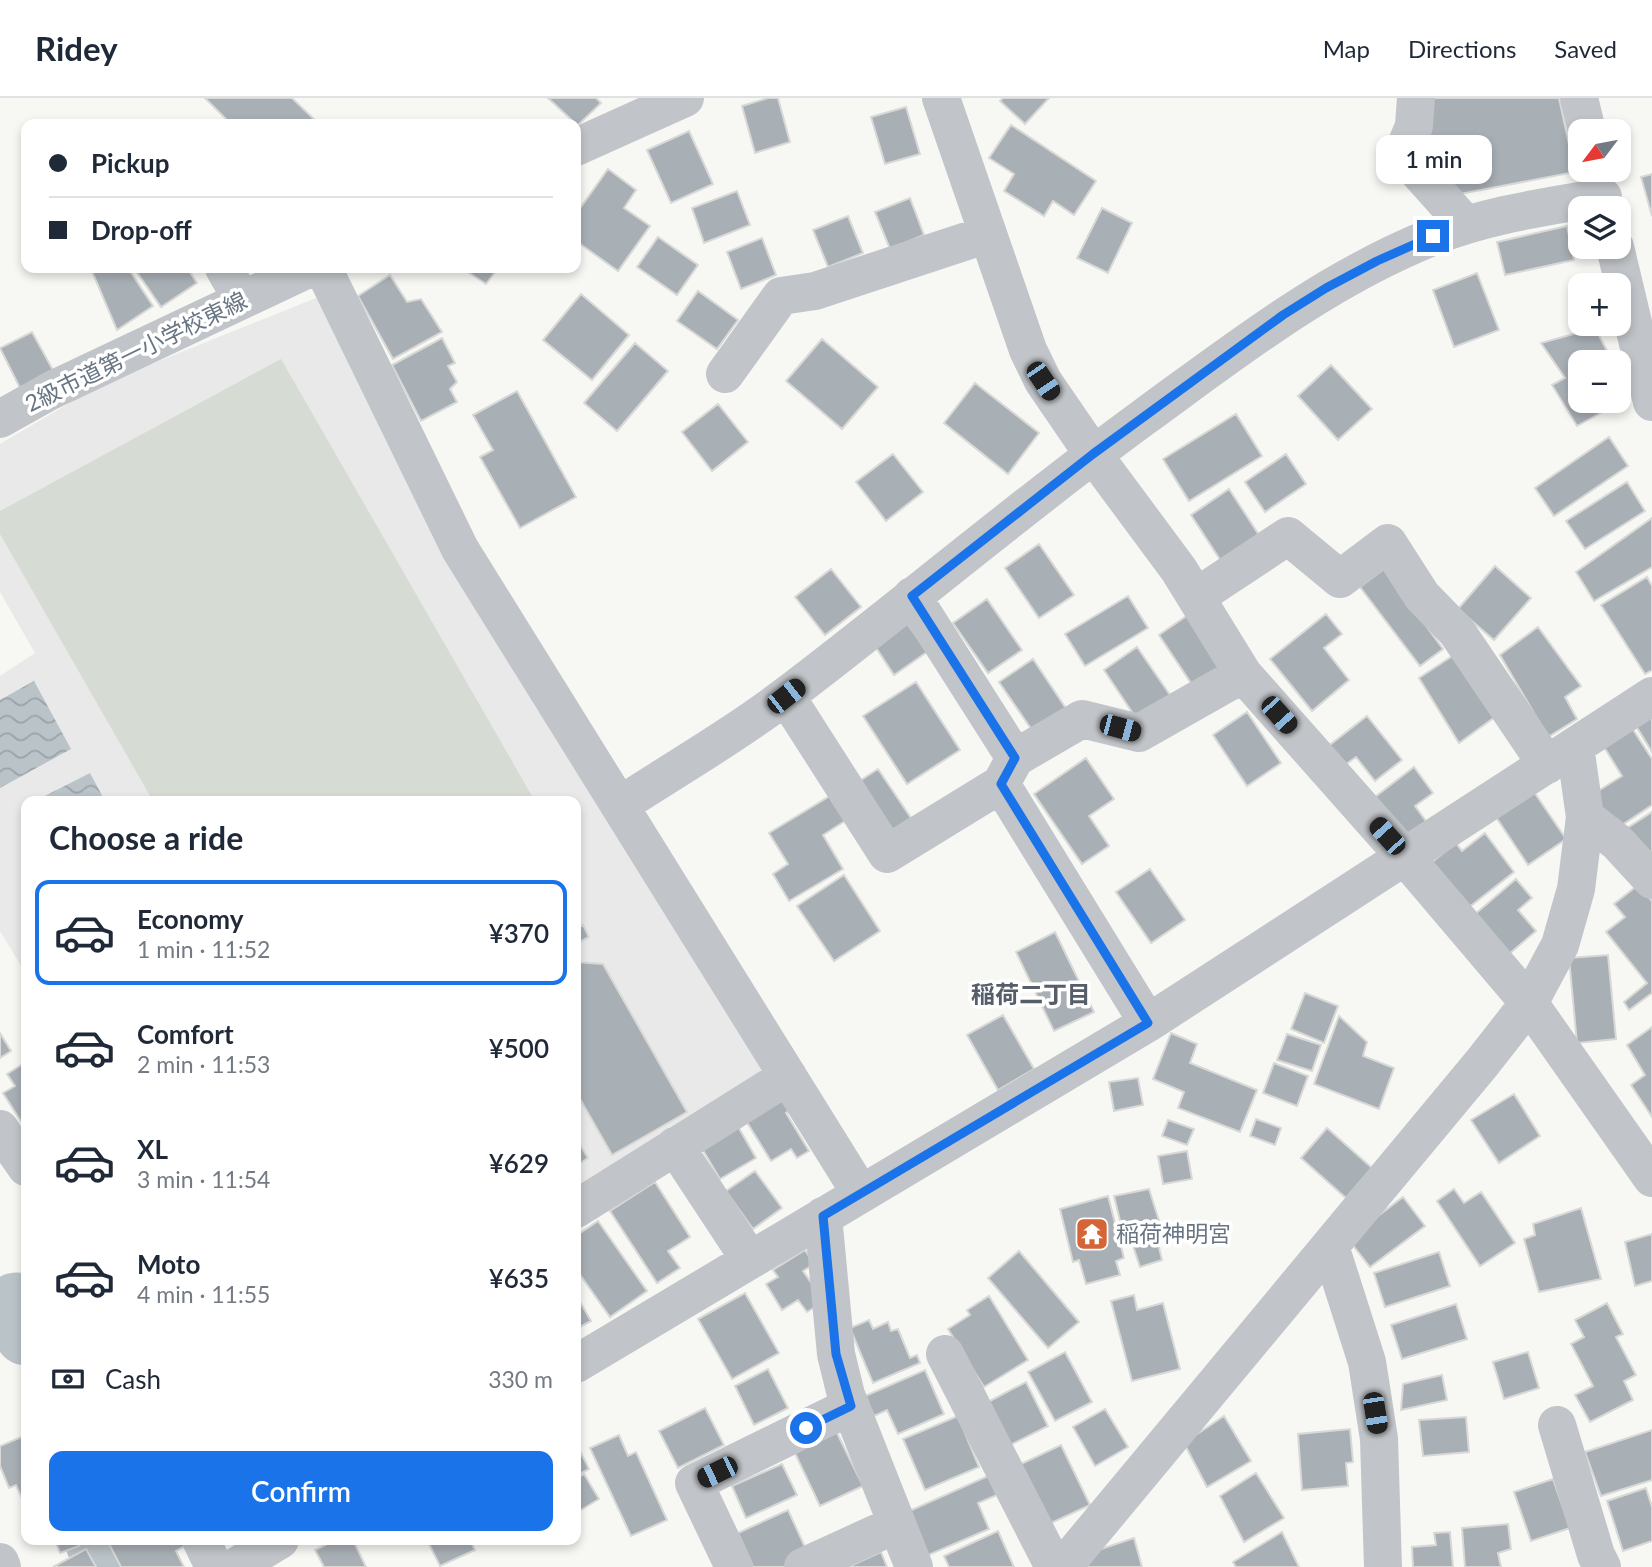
<!DOCTYPE html>
<html lang="en">
<head>
<meta charset="utf-8">
<style>
  body { margin:0; font-family:Lato,"Noto Sans JP",sans-serif; background:#f6f6f7; color:#1f2937; height:100vh; display:flex; flex-direction:column; font-size:26px; white-space:nowrap }
  * { box-sizing:border-box; margin:0 }
  p { font-size:23px; color:#747a83 }
  .icon { flex:none; width:38px; height:38px; fill:none; stroke:currentColor; stroke-width:2; stroke-linecap:round; stroke-linejoin:round }
  .map { position:relative; flex:1; overflow:hidden }
  .drawer { position:absolute; left:21px; top:698px; width:560px; height:749px; display:flex; flex-direction:column; background:#fff; border-radius:14px; box-shadow:0 4px 10px #0003 }
  .drawer>* { flex:none }
  .top-card { position:absolute; left:21px; top:21px; width:560px; height:154px; border-radius:14px; box-shadow:0 4px 10px #0003; display:grid; align-content:center; height:154px; padding:0 28px; background:#fff }
  .needle { width:46px; rotate:238deg }
  .tools { position:absolute; left:1568px; top:21px; display:grid; gap:14px }
  .tools a { display:grid; place-items:center; width:63px; height:63px; border-radius:14px; background:#fff; box-shadow:0 4px 10px #0003; font-size:35px }
  .end { position:absolute; width:32px; height:32px; margin:-16px; border:9px solid #1a73e8; background:#fff; box-shadow:0 0 0 4px #fff }
  .from { border-radius:50% }
  .bubble { position:absolute; height:49px; border-radius:14px; background:#fff; box-shadow:0 4px 10px #0003; font-size:23px; font-weight:600; line-height:49px; text-align:center }
  .car { position:absolute; width:21px; height:42px; margin:-21px -10px; border-radius:9px; box-shadow:0 0 5px 2px #0007; background:linear-gradient(#222 24%,#8ab4d8 0 40%,#222 0 76%,#8ab4d8 0 86%,#222 0) }
  .top-card b { display:flex; align-items:center; gap:24px; height:66px; font-size:26px }
  .top-card b+b { border-top:2px solid #e0e1e3 }
  .top-card i { width:18px; height:18px; background:#1f2937 }
  ul { padding:0; list-style:none }
  li { display:flex; align-items:center; gap:21px; height:105px; margin:0 14px 10px; padding:0 14px; border:4px solid transparent; border-radius:14px }
  li div { flex:1 }
  li b { display:block; font-size:26px }
  li em { font-style:normal; font-weight:600 }
  li.current { border-color:#1a73e8 }
  li>.icon { width:63px; height:63px; stroke-width:1.5 }
  h2 { padding:0 28px; font-size:32px; line-height:84px }
  .pay { display:flex; align-items:center; gap:18px; height:77px; padding:0 28px; font-size:26px }
  .pay p { margin-inline-start:auto }
  .primary-button { display:flex; gap:14px; margin-top:auto; padding:14px 28px }
  .primary-button a { flex:1; height:80px; border-radius:14px; background:#1a73e8; color:#fff; font-size:28px; font-weight:600; line-height:80px; text-align:center }
  header { display:flex; align-items:center; gap:42px; box-sizing:border-box; height:98px; padding:0 35px; background:#fff; border-bottom:2px solid #e0e1e3 }
  header strong { font-size:33px }
  nav { display:flex; gap:38px; margin-inline-start:auto; font-size:24px }
  .map>svg:first-child { display:block }
  .built { fill:#e8e9e8 }
  .garden { fill:#d6dcd4 }
  .water { fill:url(#water-waves) }
  .lines { fill:none; stroke-linecap:round; stroke-linejoin:round }
  .river { stroke:#bac3c8; stroke-width:63 }
  .building { fill:#a8afb5; stroke:#d8d9d7; stroke-width:2 }
  .minor { stroke:#c1c4c8; stroke-width:38 }
  .route { stroke:#1a73e8; stroke-width:9 }
  .labels { text-anchor:middle; stroke-width:7; stroke-linejoin:round; paint-order:stroke }
  .street-label { font-size:23px; fill:#687583; stroke:#fff }
  .poi-label { font-size:23px; fill:#687583; stroke:#fff; text-anchor:start }
  .neighbourhood-label { font-size:24px; font-weight:bold; fill:#565f69; stroke:#fff }
</style>
</head>
<body>
<header>
<strong>Ridey</strong>
<nav><a>Map</a><a>Directions</a><a>Saved</a></nav>
</header>
<div class="map">
<svg width="1652" height="1469" viewBox="0 0 1652 1469">
  <defs>
    <pattern id="water-waves" width="16" height="10" patternUnits="userSpaceOnUse" patternTransform="scale(1.75)"><rect width="16" height="10" fill="#bac3c8"/><path d="M0 5q4-4 8 0t8 0" fill="none" stroke="#9ba3a8"/></pattern>
  </defs>
  <rect width="100%" height="100%" fill="#f7f7f4"/>
  <path class="built" d="M 321,198 L 774,981 L 576,1103 L 576,704 L 26,704 L 26,876 L 0,833 L 0,578 L 35,555 L 0,494 L 0,346 L 102,286 Z"/>
  <path class="garden" d="M 281,261 L 532,698 L 522,703 L 153,703 L 0,436 L 0,413 Z"/>
  <path class="water" d="M 34,583 L 71,651 L 0,690 L 0,602 Z
    M 90,675 L 105,703 L 35,703 Z"/>
  <g class="lines">
    <path class="river" d="M 16,1206 L 26,1236
      M 96,1442 L 106,1469"/>
  </g>
  <path class="building" d="M 205,0 L 292,0 L 319,26 L 231,26 Z
    M 548,0 L 596,0 L 601,5 L 576,29 L 576,26 Z
    M 768,0 L 778,0 L 790,44 L 755,55 L 742,8 Z
    M 1003,0 L 1049,0 L 1025,26 L 1000,3 Z
    M 1426,0 L 1559,0 L 1575,74 L 1455,97 L 1423,57 Z
    M 906,9 L 920,56 L 885,66 L 871,19 Z
    M 1011,27 L 1096,83 L 1074,117 L 1053,103 L 1044,118 L 1004,93 L 1014,76 L 989,60 Z
    M 689,33 L 713,86 L 671,105 L 647,52 Z
    M 608,71 L 636,92 L 624,110 L 650,128 L 618,173 L 576,143 L 576,116 Z
    M 1652,76 L 1652,118 L 1641,79 Z
    M 737,93 L 750,127 L 704,145 L 692,110 Z
    M 910,100 L 924,137 L 890,151 L 875,114 Z
    M 1102,110 L 1132,125 L 1108,175 L 1077,160 Z
    M 848,118 L 863,155 L 828,169 L 813,132 Z
    M 1567,128 L 1574,162 L 1505,177 L 1497,144 Z
    M 658,139 L 698,167 L 677,197 L 637,169 Z
    M 762,140 L 776,177 L 741,191 L 727,154 Z
    M 93,170 L 128,170 L 153,208 L 117,232 L 91,171 Z
    M 134,170 L 187,170 L 197,185 L 161,209 Z
    M 462,170 L 498,170 L 486,186 Z
    M 1477,175 L 1499,232 L 1454,249 L 1433,192 Z
    M 390,177 L 407,204 L 421,201 L 442,234 L 393,261 L 358,198 Z
    M 698,193 L 738,222 L 717,251 L 677,223 Z
    M 581,196 L 629,237 L 592,282 L 543,242 Z
    M 1595,230 L 1613,264 L 1580,264 L 1580,303 L 1619,303 L 1619,275 L 1631,298 L 1577,328 L 1552,287 L 1565,280 L 1541,245 Z
    M 32,234 L 54,274 L 21,292 L 0,250 Z
    M 442,240 L 455,265 L 448,268 L 457,284 L 450,291 L 457,304 L 421,323 L 392,267 Z
    M 822,241 L 878,289 L 842,331 L 786,283 Z
    M 635,245 L 668,273 L 617,333 L 584,305 Z
    M 1331,267 L 1372,311 L 1338,342 L 1298,298 Z
    M 975,285 L 1039,335 L 1008,376 L 944,325 Z
    M 517,293 L 576,399 L 520,430 L 480,359 L 493,352 L 473,317 Z
    M 718,306 L 748,344 L 712,373 L 682,334 Z
    M 1236,316 L 1262,358 L 1189,403 L 1163,361 Z
    M 1609,339 L 1628,368 L 1554,418 L 1535,390 Z
    M 893,356 L 923,394 L 886,423 L 856,384 Z
    M 1286,356 L 1306,386 L 1265,414 L 1245,384 Z
    M 1627,384 L 1645,413 L 1585,451 L 1566,423 Z
    M 1229,391 L 1261,440 L 1223,466 L 1191,417 Z
    M 1652,420 L 1652,469 L 1594,503 L 1576,474 Z
    M 1039,446 L 1074,497 L 1039,520 L 1005,470 Z
    M 1495,468 L 1531,500 L 1494,542 L 1458,511 Z
    M 831,471 L 861,509 L 825,537 L 795,499 Z
    M 1384,471 L 1443,551 L 1420,568 L 1360,489 Z
    M 1647,479 L 1652,488 L 1652,572 L 1645,576 L 1601,507 Z
    M 1128,498 L 1148,530 L 1085,568 L 1065,536 Z
    M 987,501 L 1022,552 L 988,575 L 953,525 Z
    M 1326,516 L 1342,536 L 1324,550 L 1349,582 L 1312,613 L 1270,561 Z
    M 1188,517 L 1222,568 L 1193,588 L 1159,537 Z
    M 907,525 L 927,554 L 894,577 L 873,545 Z
    M 1538,529 L 1581,588 L 1565,599 L 1577,621 L 1548,639 L 1500,557 Z
    M 1137,549 L 1172,600 L 1138,623 L 1104,572 Z
    M 1460,553 L 1499,616 L 1459,645 L 1419,580 Z
    M 1033,561 L 1067,612 L 1034,635 L 999,584 Z
    M 916,584 L 960,652 L 907,686 L 863,618 Z
    M 1652,611 L 1652,654 L 1633,623 Z
    M 1247,614 L 1281,665 L 1247,688 L 1213,637 Z
    M 1367,618 L 1402,662 L 1375,683 L 1356,659 L 1342,669 L 1326,650 Z
    M 1632,630 L 1652,661 L 1652,707 L 1613,733 L 1590,698 L 1622,678 L 1604,649 Z
    M 1086,660 L 1114,701 L 1089,718 L 1109,748 L 1082,766 L 1034,696 Z
    M 1414,669 L 1433,695 L 1415,708 L 1428,726 L 1407,742 L 1375,699 Z
    M 878,671 L 911,720 L 893,732 L 858,684 Z
    M 1534,694 L 1566,741 L 1528,767 L 1496,719 Z
    M 830,698 L 845,723 L 823,737 L 843,771 L 789,803 L 773,776 L 788,766 L 769,735 Z
    M 1652,714 L 1652,770 L 1621,734 Z
    M 1485,735 L 1514,774 L 1468,810 L 1432,764 L 1456,745 L 1462,753 Z
    M 1150,771 L 1185,822 L 1151,845 L 1116,794 Z
    M 844,777 L 880,833 L 834,863 L 797,808 Z
    M 1516,781 L 1532,800 L 1518,812 L 1536,833 L 1509,856 L 1474,817 Z
    M 1638,787 L 1652,803 L 1652,895 L 1629,912 L 1624,904 L 1647,885 L 1606,834 L 1625,819 L 1614,806 Z
    M 583,827 L 589,839 L 576,846 L 576,831 Z
    M 1055,834 L 1094,914 L 1054,933 L 1016,854 Z
    M 1608,857 L 1616,941 L 1577,945 L 1569,860 Z
    M 576,864 L 603,866 L 687,1014 L 612,1057 L 576,994 Z
    M 1305,895 L 1338,908 L 1324,945 L 1291,931 Z
    M 1003,917 L 1034,971 L 998,992 L 967,937 Z
    M 1339,918 L 1367,944 L 1363,958 L 1394,970 L 1379,1011 L 1314,986 Z
    M 1652,929 L 1652,1019 L 1631,987 L 1645,977 L 1627,947 Z
    M 0,935 L 11,953 L 0,960 Z
    M 1171,935 L 1197,946 L 1190,965 L 1257,992 L 1240,1034 L 1178,1010 L 1184,994 L 1153,981 Z
    M 1287,936 L 1321,947 L 1312,973 L 1277,962 Z
    M 26,964 L 26,1022 L 22,1025 L 3,995 L 15,988 L 7,976 Z
    M 1274,965 L 1308,978 L 1297,1008 L 1263,995 Z
    M 1138,980 L 1143,1007 L 1114,1013 L 1109,984 Z
    M 778,990 L 791,1011 L 786,1015 L 809,1053 L 797,1060 L 791,1051 L 771,1063 L 740,1013 Z
    M 1514,996 L 1540,1038 L 1499,1065 L 1471,1022 Z
    M 1256,1021 L 1281,1030 L 1275,1047 L 1250,1038 Z
    M 1168,1022 L 1194,1031 L 1187,1047 L 1162,1038 Z
    M 736,1025 L 756,1060 L 720,1081 L 700,1047 Z
    M 1327,1030 L 1372,1070 L 1346,1100 L 1301,1060 Z
    M 576,1040 L 588,1060 L 576,1068 Z
    M 1187,1053 L 1192,1081 L 1163,1086 L 1158,1058 Z
    M 755,1073 L 782,1110 L 753,1131 L 726,1093 Z
    M 655,1084 L 690,1139 L 668,1153 L 680,1170 L 657,1185 L 610,1113 Z
    M 1149,1091 L 1161,1129 L 1155,1132 L 1162,1162 L 1140,1169 L 1129,1136 L 1124,1139 L 1114,1098 Z
    M 1454,1091 L 1464,1105 L 1481,1094 L 1515,1145 L 1480,1168 L 1437,1103 Z
    M 1108,1098 L 1124,1160 L 1116,1163 L 1120,1177 L 1086,1186 L 1079,1162 L 1073,1164 L 1060,1111 Z
    M 1403,1099 L 1425,1128 L 1370,1169 L 1348,1141 Z
    M 1581,1110 L 1601,1181 L 1539,1194 L 1524,1141 L 1535,1137 L 1533,1126 Z
    M 598,1123 L 647,1193 L 610,1219 L 576,1171 L 576,1138 Z
    M 1652,1136 L 1652,1183 L 1635,1188 L 1625,1144 Z
    M 805,1152 L 814,1166 L 803,1173 L 819,1196 L 818,1207 L 807,1214 L 798,1202 L 782,1212 L 766,1186 L 778,1179 L 773,1172 Z
    M 1019,1153 L 1079,1224 L 1048,1250 L 988,1180 Z
    M 1439,1154 L 1450,1188 L 1385,1209 L 1374,1175 Z
    M 745,1195 L 779,1255 L 732,1281 L 698,1221 Z
    M 576,1197 L 591,1223 L 576,1231 Z
    M 1134,1197 L 1137,1212 L 1163,1205 L 1180,1271 L 1132,1283 L 1111,1203 Z
    M 989,1198 L 1028,1262 L 984,1289 L 948,1231 L 970,1217 L 967,1212 Z
    M 1607,1205 L 1623,1236 L 1616,1239 L 1636,1277 L 1624,1283 L 1633,1302 L 1590,1324 L 1575,1297 L 1593,1288 L 1571,1246 L 1584,1239 L 1575,1222 Z
    M 1456,1206 L 1467,1241 L 1402,1261 L 1391,1227 Z
    M 869,1222 L 873,1231 L 888,1224 L 891,1233 L 898,1231 L 910,1260 L 917,1257 L 920,1265 L 873,1285 L 850,1230 Z
    M 1065,1254 L 1092,1304 L 1055,1323 L 1028,1274 Z
    M 1528,1254 L 1539,1290 L 1504,1301 L 1493,1264 Z
    M 768,1271 L 788,1310 L 754,1327 L 735,1288 Z
    M 925,1272 L 944,1316 L 898,1336 L 887,1312 L 874,1318 L 865,1298 Z
    M 1442,1277 L 1447,1302 L 1401,1312 L 1403,1286 Z
    M 1026,1284 L 1048,1328 L 1010,1347 L 988,1304 Z
    M 705,1310 L 724,1347 L 678,1370 L 659,1333 Z
    M 1105,1311 L 1128,1349 L 1095,1368 L 1073,1329 Z
    M 958,1318 L 979,1369 L 925,1392 L 903,1341 Z
    M 1224,1318 L 1251,1363 L 1207,1389 L 1184,1345 Z
    M 1466,1319 L 1469,1354 L 1423,1358 L 1419,1322 Z
    M 1350,1331 L 1353,1364 L 1346,1365 L 1348,1388 L 1302,1392 L 1298,1336 Z
    M 1652,1332 L 1652,1382 L 1601,1398 L 1585,1354 Z
    M 836,1333 L 863,1388 L 820,1408 L 794,1353 Z
    M 26,1337 L 26,1409 L 16,1387 L 9,1390 L 0,1368 L 0,1348 Z
    M 619,1337 L 628,1358 L 636,1354 L 667,1422 L 631,1438 L 590,1350 Z
    M 576,1345 L 589,1371 L 576,1378 Z
    M 1061,1347 L 1090,1407 L 1049,1426 L 1021,1366 Z
    M 782,1366 L 797,1397 L 746,1420 L 732,1388 Z
    M 1256,1375 L 1284,1420 L 1244,1444 L 1220,1398 Z
    M 584,1376 L 599,1401 L 576,1415 L 576,1380 Z
    M 988,1378 L 997,1397 L 978,1405 L 989,1431 L 926,1458 L 907,1414 Z
    M 1553,1381 L 1570,1430 L 1531,1443 L 1514,1394 Z
    M 1646,1390 L 1652,1409 L 1652,1443 L 1623,1453 L 1607,1403 Z
    M 788,1412 L 809,1458 L 785,1469 L 753,1469 L 738,1435 Z
    M 1508,1426 L 1511,1451 L 1498,1455 L 1501,1469 L 1465,1469 L 1462,1430 Z
    M 998,1433 L 1014,1469 L 949,1469 L 944,1458 Z
    M 1282,1434 L 1299,1469 L 1236,1469 L 1233,1464 Z
    M 1450,1434 L 1453,1469 L 1413,1469 L 1412,1449 L 1436,1447 L 1434,1435 Z
    M 1134,1440 L 1142,1469 L 1078,1469 L 1095,1453 Z
    M 55,1442 L 76,1442 L 79,1448 L 60,1455 Z
    M 107,1442 L 182,1442 L 185,1448 L 176,1453 L 184,1469 L 121,1469 Z
    M 335,1442 L 353,1442 L 366,1469 L 324,1469 L 315,1452 Z
    M 427,1442 L 470,1442 L 475,1452 L 440,1468 Z
    M 86,1451 L 96,1469 L 53,1469 Z
    M 881,1454 L 887,1469 L 848,1469 Z"/>
  <g class="lines">
    <path class="minor" d="M 941,0 L 1028,252 L 1043,283 L 1093,356 L 1179,472 L 1243,576 L 1405,759 L 1529,905 L 1652,1080
      M 1416,0 L 1414,28 L 1404,52 L 1415,70 L 1466,127
      M 1579,0 L 1587,33
      M 576,49 L 685,0
      M 1615,149 L 1652,304
      M 224,170 L 242,202
      M 323,170 L 460,451 L 861,1096
      M 725,276 L 781,198 L 815,193 L 988,136
      M 0,321 L 50,293 L 310,170
      M 912,498 L 1015,660 L 1001,686 L 1148,925
      M 1196,499 L 1288,438 L 1340,481 L 1388,445 L 1422,498 L 1457,534 L 1547,667
      M 786,598 L 887,756 L 1001,686
      M 1015,660 L 1082,621 L 1139,635 L 1243,576
      M 620,707 C 676,671 734,637 787,597 C 907,506 1022,408 1144,319 C 1236,252 1325,182 1432,139 C 1486,117 1545,109 1603,99
      M 1585,719 L 1617,744 L 1652,782
      M 0,1031 L 26,1069
      M 675,1048 L 750,1162
      M 576,1111 L 788,978
      M 823,1118 L 836,1256 L 846,1297 L 914,1469
      M 1330,1148 L 1367,1264 L 1379,1341 L 1383,1469
      M 945,1256 L 1054,1469
      M 576,1266 L 1148,925 L 1652,598
      M 1557,1327 L 1596,1457 L 1602,1469
      M 201,1442 L 214,1469
      M 0,1464 L 2,1469
      M 235,1469 L 280,1442
      M 734,1469 L 694,1385 L 851,1308
      M 803,1469 L 897,1426
      M 1063,1469 L 1482,965 L 1529,905 L 1560,847 L 1576,791 L 1585,719 L 1575,648"/>
  </g>
  <g class="lines">
    <path class="route" d="M 806,1330 L 851,1308 L 836,1256 L 823,1118 L 1148,925 L 1001,686 L 1015,660 L 912,498 L 1093,356 L 1283,217 L 1326,190 L 1377,163 L 1433,138"/>
  </g>
  <defs>
    <symbol id="temple-square" viewBox="-11 -11 22 22"><rect x="-9" y="-9" width="18" height="18" rx="4" fill="#d56536" stroke="#fff"/><path d="M0-6L5-2H3V0L6.5 2.5H4V6H1.5V3h-3V6H-4V2.5H-6.5L-3 0V-2H-5Z" fill="#fff"/></symbol>
  </defs>
  <g fill-rule="evenodd">
    <use href="#temple-square" x="1073" y="1117" width="38" height="38"/>
  </g>
  <g class="labels">
    <g class="street-label">
      <text transform="translate(136 254) rotate(-26)" y="8">2級市道第一小学校東線</text>
    </g>
    <g class="poi-label">
      <text x="1116" y="1144">稲荷神明宮</text>
    </g>
    <g class="neighbourhood-label">
      <text x="1031" y="905">稲荷二丁目</text>
    </g>
  </g>
</svg>
<div class="tools">
<a><svg class="needle" viewBox="-14 -14 28 28"><path d="M0-13l5 13h-10z" fill="#e53935"/><path d="M0 13l5-13h-10z" fill="#747a83"/></svg></a>
<a><svg class="icon" aria-label="layers" viewBox="0 0 24 24"><path d="M12 4l9 5-9 5-9-5zM3 14l9 5 9-5"/></svg></a>
<a>+</a>
<a>−</a>
</div>
<i class="end from" style="left:806px;top:1330px"></i>
<i class="end" style="left:1433px;top:138px"></i>
<div class="bubble" style="left:1376px;top:37px;width:116px">1 min</div>
<i class="car" style="left:1043px;top:283px;rotate:146deg"></i>
<i class="car" style="left:786px;top:598px;rotate:52deg"></i>
<i class="car" style="left:1279px;top:617px;rotate:138deg"></i>
<i class="car" style="left:1120px;top:630px;rotate:105deg"></i>
<i class="car" style="left:1387px;top:738px;rotate:318deg"></i>
<i class="car" style="left:1375px;top:1315px;rotate:171deg"></i>
<i class="car" style="left:717px;top:1374px;rotate:244deg"></i>
<div class="top-card">
<b><i class="from"></i>Pickup</b>
<b><i></i>Drop-off</b>
</div>
<section class="drawer">
<h2>Choose a ride</h2>
<ul>
<li class="current"><svg class="icon" aria-label="car" viewBox="0 0 24 24"><path d="M5 17H2v-5l4-1 3-4h7l3 4 3 1v5h-3M9 17h6M6 11h13"/><circle cx="7" cy="17" r="2"/><circle cx="17" cy="17" r="2"/></svg><div><b>Economy</b><p>1 min · 11:52</p></div><em>¥370</em></li>
<li><svg class="icon" aria-label="car" viewBox="0 0 24 24"><path d="M5 17H2v-5l4-1 3-4h7l3 4 3 1v5h-3M9 17h6M6 11h13"/><circle cx="7" cy="17" r="2"/><circle cx="17" cy="17" r="2"/></svg><div><b>Comfort</b><p>2 min · 11:53</p></div><em>¥500</em></li>
<li><svg class="icon" aria-label="car" viewBox="0 0 24 24"><path d="M5 17H2v-5l4-1 3-4h7l3 4 3 1v5h-3M9 17h6M6 11h13"/><circle cx="7" cy="17" r="2"/><circle cx="17" cy="17" r="2"/></svg><div><b>XL</b><p>3 min · 11:54</p></div><em>¥629</em></li>
<li><svg class="icon" aria-label="car" viewBox="0 0 24 24"><path d="M5 17H2v-5l4-1 3-4h7l3 4 3 1v5h-3M9 17h6M6 11h13"/><circle cx="7" cy="17" r="2"/><circle cx="17" cy="17" r="2"/></svg><div><b>Moto</b><p>4 min · 11:55</p></div><em>¥635</em></li>
</ul>
<div class="pay"><svg class="icon" aria-label="cash" viewBox="0 0 24 24"><path d="M3 7h18v10H3z"/><circle cx="12" cy="12" r="2"/></svg>Cash<p>330 m</p></div>
<div class="primary-button"><a>Confirm</a></div>
</section>
</div>
</body>
</html>
